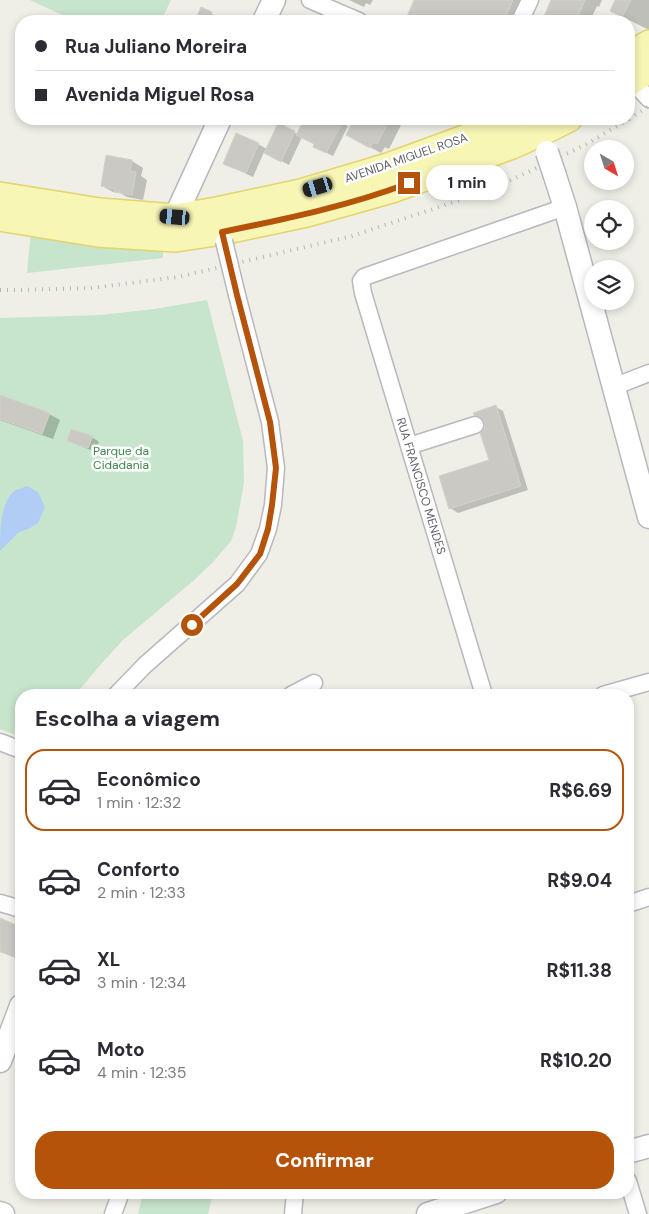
<!DOCTYPE html>
<html lang="pt">
<head>
<meta charset="utf-8">
<style>
  body { margin:0; font-family:"DM Sans",sans-serif; background:#f2f2f3; color:#2b2b33; height:100vh; display:flex; flex-direction:column; font-size:19px; white-space:nowrap }
  * { box-sizing:border-box; margin:0 }
  p { font-size:16px; color:#7c7c81 }
  .icon { flex:none; width:28px; height:28px; fill:none; stroke:currentColor; stroke-width:2; stroke-linecap:round; stroke-linejoin:round }
  .map { position:relative; flex:1; overflow:hidden }
  .side { position:absolute; left:15px; top:689px; width:619px; height:510px; display:flex; flex-direction:column; background:#fff; border-radius:20px; box-shadow:0 2px 8px #0003 }
  .side>* { flex:none }
  .top-card { position:absolute; left:15px; top:15px; width:620px; height:110px; border-radius:20px; box-shadow:0 2px 8px #0003; display:grid; align-content:center; height:110px; padding:0 20px; background:#fff }
  .needle { width:32px; rotate:141deg }
  .tools { position:absolute; left:584px; top:140px; display:grid; gap:10px }
  .tools a { display:grid; place-items:center; width:50px; height:50px; border-radius:50%; background:#fff; box-shadow:0 2px 8px #0003; font-size:25px }
  .end { position:absolute; width:22px; height:22px; margin:-11px; border:6px solid #b45309; background:#fff; box-shadow:0 0 0 2px #fff }
  .from { border-radius:50% }
  .bubble { position:absolute; height:35px; border-radius:18px; background:#fff; box-shadow:0 2px 8px #0003; font-size:16px; font-weight:700; line-height:35px; text-align:center }
  .car { position:absolute; width:15px; height:30px; margin:-15px -8px; border-radius:6px; box-shadow:0 0 4px 1px #0007; background:linear-gradient(#222 24%,#8ab4d8 0 40%,#222 0 76%,#8ab4d8 0 86%,#222 0) }
  .top-card b { display:flex; align-items:center; gap:18px; height:48px; font-size:19px }
  .top-card b+b { border-top:1px solid #e1e1e2 }
  .top-card i { width:12px; height:12px; background:#2b2b33 }
  ul { padding:0; list-style:none }
  li { display:flex; align-items:center; gap:15px; height:82px; margin:0 10px 8px; padding:0 10px; border:2px solid transparent; border-radius:20px }
  li div { flex:1 }
  li b { display:block; font-size:19px }
  li em { font-style:normal; font-weight:700 }
  li.current { border-color:#b45309 }
  li>.icon { width:45px; height:45px; stroke-width:1.5 }
  h2 { padding:0 20px; font-size:22px; line-height:60px }
  .action { display:flex; gap:10px; margin-top:auto; padding:10px 20px }
  .action a { flex:1; height:58px; border-radius:20px; background:#b45309; color:#fff; font-size:20px; font-weight:700; line-height:58px; text-align:center }
  .map>svg:first-child { display:block }
  .green { fill:#c7e4cc }
  .water { fill:#b1cdf6 }
  .shadow { fill:#0003 }
  .building { fill:#cbc9c4; stroke:#d4d2c7 }
  .lines { fill:none; stroke-linecap:round; stroke-linejoin:round }
  .street-casing { stroke:#b8b8bd; stroke-width:19 }
  .secondary-casing { stroke:#b6b8bd; stroke-width:25 }
  .primary-casing { stroke:#e3d46d; stroke-width:28 }
  .street { stroke:#fff; stroke-width:16 }
  .secondary { stroke:#fff; stroke-width:22 }
  .primary { stroke:#f7f6b5; stroke-width:25 }
  .rail { stroke:#b5b5b6; stroke-width:4; stroke-dasharray:1 6; stroke-linecap:butt }
  .street-bridge-casing { stroke:#b8b8bd; stroke-width:19; stroke-linecap:butt }
  .secondary-bridge-casing { stroke:#b6b8bd; stroke-width:25; stroke-linecap:butt }
  .street-bridge { stroke:#fff; stroke-width:16 }
  .secondary-bridge { stroke:#fff; stroke-width:22 }
  .route { stroke:#b45309; stroke-width:6 }
  .labels { text-anchor:middle; stroke-width:5; stroke-linejoin:round; paint-order:stroke }
  .street-label { font-size:12px; fill:#5f6166; stroke:#fff }
  .park-label { font-size:12px; fill:#40844d; stroke:#fff }
</style>
</head>
<body>
<div class="map">
<svg width="649" height="1214" viewBox="0 0 649 1214">
  <rect width="100%" height="100%" fill="#efefe8"/>
  <path class="green" d="M 30,0 L 171,0 L 161,21 L 75,21 Z
    M 31,232 L 163,250 L 163,258 L 27,273 Z
    M 207,300 L 243,441 L 244,483 L 236,527 L 231,541 L 213,562 L 193,581 L 123,640 L 101,664 L 75,695 L 21,695 L 21,737 L 0,729 L 0,318 L 101,315 L 154,309 Z
    M 143,1193 L 180,1193 L 181,1196 L 191,1193 L 213,1193 L 208,1214 L 138,1214 Z"/>
  <path class="water" d="M 27,486 L 38,492 L 45,507 L 38,523 L 30,528 L 18,533 L 0,551 C 0,532 0,505 13,492 C 17,489 23,488 27,486 Z"/>
  <path class="shadow" d="M 349,0 L 373,0 L 370,5 L 366,3 L 364,7 Z
    M 415,0 L 524,0 L 536,7 L 530,21 L 409,21 L 407,20 Z
    M 552,0 L 602,0 L 599,7 L 597,6 L 590,21 L 543,21 Z
    M 617,0 L 649,0 L 649,30 L 611,11 Z
    M 202,9 L 218,17 L 217,21 L 196,21 Z
    M 270,119 L 288,119 L 284,128 L 298,134 L 313,125 L 316,119 L 334,119 L 348,126 L 333,156 L 321,150 L 315,144 L 302,137 L 289,165 L 264,152 L 253,177 L 232,167 L 258,144 L 267,149 L 279,124 Z
    M 355,119 L 404,119 L 389,149 L 385,147 L 381,153 L 347,135 Z
    M 132,161 L 143,168 L 141,176 L 147,180 L 143,200 L 127,197 L 120,193 L 113,192 L 102,186 Z
    M 0,396 L 49,414 L 60,420 L 53,439 L 0,420 Z
    M 496,407 L 503,411 L 528,490 L 458,513 L 450,508 L 491,461 L 486,421 L 475,414 Z
    M 92,437 L 99,442 L 96,452 L 75,444 L 68,440 Z
    M 0,919 L 21,928 L 21,960 L 0,952 Z"/>
  <path class="building" d="M 414,0 L 513,0 L 504,21 L 405,21 Z
    M 551,0 L 585,0 L 576,21 L 542,21 Z
    M 615,0 L 631,0 L 622,17 L 610,11 Z
    M 201,7 L 212,12 L 208,21 L 195,21 Z
    M 315,119 L 344,119 L 326,153 L 313,147 L 314,144 L 296,135 L 304,120 L 312,124 Z
    M 354,119 L 390,119 L 377,144 L 373,142 L 370,148 L 346,135 Z
    M 278,123 L 295,131 L 281,162 L 264,153 Z
    M 236,133 L 259,143 L 246,173 L 223,164 Z
    M 106,155 L 132,160 L 130,171 L 136,172 L 132,195 L 114,192 L 115,189 L 101,186 Z
    M 0,395 L 50,413 L 42,434 L 0,419 Z
    M 496,405 L 521,486 L 449,509 L 439,476 L 489,460 L 480,433 L 485,428 L 484,422 L 481,417 L 474,415 L 473,413 Z
    M 71,429 L 93,436 L 88,448 L 67,441 Z
    M 0,918 L 21,927 L 21,960 L 0,951 Z"/>
  <g class="lines">
    <defs>
      <path id="street" d="M 310,0 L 359,21
        M 520,21 L 530,0
        M 632,81 L 649,99
        M 613,387 L 649,373
        M 409,446 L 475,425
        M 116,695 L 145,665 L 237,584 L 259,554 L 268,529 L 273,505 L 276,468 L 270,422 L 237,295
        M 291,695 L 314,683
        M 484,695 L 363,293 L 361,281 L 364,277 L 565,207
        M 603,695 L 649,682
        M 0,742 L 21,750
        M 0,903 L 21,909
        M 628,904 L 649,897
        M 628,1181 L 638,1214
        M 113,1214 L 121,1192
        M 293,1214 L 295,1192"/>
      <path id="secondary" d="M 264,21 L 274,0
        M 555,176 L 565,207 L 649,517
        M 176,233 L 175,217 L 220,119
        M 0,1061 L 21,1006
        M 628,1152 L 649,1146
        M 0,1213 L 3,1214
        M 428,1214 L 496,1192"/>
      <path id="primary" d="M 629,55 L 649,43
        M 629,83 L 649,70
        M 0,195 L 100,211 L 175,217 L 217,210 L 301,192 L 388,166 L 516,119
        M 0,218 L 98,234 L 176,239 L 222,232 L 307,214 L 392,190 L 512,146 L 541,133 L 569,119"/>
    </defs>
    <use href="#street" class="street-casing"/>
    <use href="#secondary" class="secondary-casing"/>
    <use href="#primary" class="primary-casing"/>
    <use href="#street" class="street"/>
    <use href="#secondary" class="secondary"/>
    <use href="#primary" class="primary"/>
    <path class="rail" d="M 629,119 L 649,106
      M 0,290 L 18,290 L 91,288 L 178,277 L 352,236 L 490,190 L 585,145 L 629,119"/>
    <defs>
      <path id="street-bridge" d="M 224,241 L 237,295"/>
      <path id="secondary-bridge" d="M 547,152 L 555,176"/>
    </defs>
    <use href="#street-bridge" class="street-bridge-casing"/>
    <use href="#secondary-bridge" class="secondary-bridge-casing"/>
    <use href="#street-bridge" class="street-bridge"/>
    <use href="#secondary-bridge" class="secondary-bridge"/>
  </g>
  <g class="lines">
    <path class="route" d="M 192,625 L 237,584 L 260,554 L 268,529 L 272,505 L 276,468 L 270,422 L 237,295 L 222,232 C 285,219 349,206 409,183"/>
  </g>
  <g class="labels">
    <g class="street-label">
      <text transform="translate(406 158) rotate(-19)" y="4">AVENIDA MIGUEL ROSA</text>
      <text transform="translate(421 486) rotate(73)" y="4">RUA FRANCISCO MENDES</text>
    </g>
    <g class="park-label">
      <text x="121" y="455">Parque da<tspan x="121" dy="14">Cidadania</tspan></text>
    </g>
  </g>
</svg>
<div class="tools">
<a><svg class="needle" viewBox="-14 -14 28 28"><path d="M0-13l5 13h-10z" fill="#e53935"/><path d="M0 13l5-13h-10z" fill="#7c7c81"/></svg></a>
<a><svg class="icon" aria-label="locate" viewBox="0 0 24 24"><circle cx="12" cy="12" r="6"/><path d="M12 2v4M12 18v4M2 12h4M18 12h4"/></svg></a>
<a><svg class="icon" aria-label="layers" viewBox="0 0 24 24"><path d="M12 4l9 5-9 5-9-5zM3 14l9 5 9-5"/></svg></a>
</div>
<i class="end from" style="left:192px;top:625px"></i>
<i class="end" style="left:409px;top:183px"></i>
<div class="bubble" style="left:426px;top:165px;width:82px">1 min</div>
<i class="car" style="left:318px;top:187px;rotate:253deg"></i>
<i class="car" style="left:175px;top:217px;rotate:275deg"></i>
<div class="top-card">
<b><i class="from"></i>Rua Juliano Moreira</b>
<b><i></i>Avenida Miguel Rosa</b>
</div>
<section class="side">
<h2>Escolha a viagem</h2>
<ul>
<li class="current"><svg class="icon" aria-label="car" viewBox="0 0 24 24"><path d="M5 17H2v-5l4-1 3-4h7l3 4 3 1v5h-3M9 17h6M6 11h13"/><circle cx="7" cy="17" r="2"/><circle cx="17" cy="17" r="2"/></svg><div><b>Econômico</b><p>1 min · 12:32</p></div><em>R$6.69</em></li>
<li><svg class="icon" aria-label="car" viewBox="0 0 24 24"><path d="M5 17H2v-5l4-1 3-4h7l3 4 3 1v5h-3M9 17h6M6 11h13"/><circle cx="7" cy="17" r="2"/><circle cx="17" cy="17" r="2"/></svg><div><b>Conforto</b><p>2 min · 12:33</p></div><em>R$9.04</em></li>
<li><svg class="icon" aria-label="car" viewBox="0 0 24 24"><path d="M5 17H2v-5l4-1 3-4h7l3 4 3 1v5h-3M9 17h6M6 11h13"/><circle cx="7" cy="17" r="2"/><circle cx="17" cy="17" r="2"/></svg><div><b>XL</b><p>3 min · 12:34</p></div><em>R$11.38</em></li>
<li><svg class="icon" aria-label="car" viewBox="0 0 24 24"><path d="M5 17H2v-5l4-1 3-4h7l3 4 3 1v5h-3M9 17h6M6 11h13"/><circle cx="7" cy="17" r="2"/><circle cx="17" cy="17" r="2"/></svg><div><b>Moto</b><p>4 min · 12:35</p></div><em>R$10.20</em></li>
</ul>
<div class="action"><a>Confirmar</a></div>
</section>
</div>
</body>
</html>
